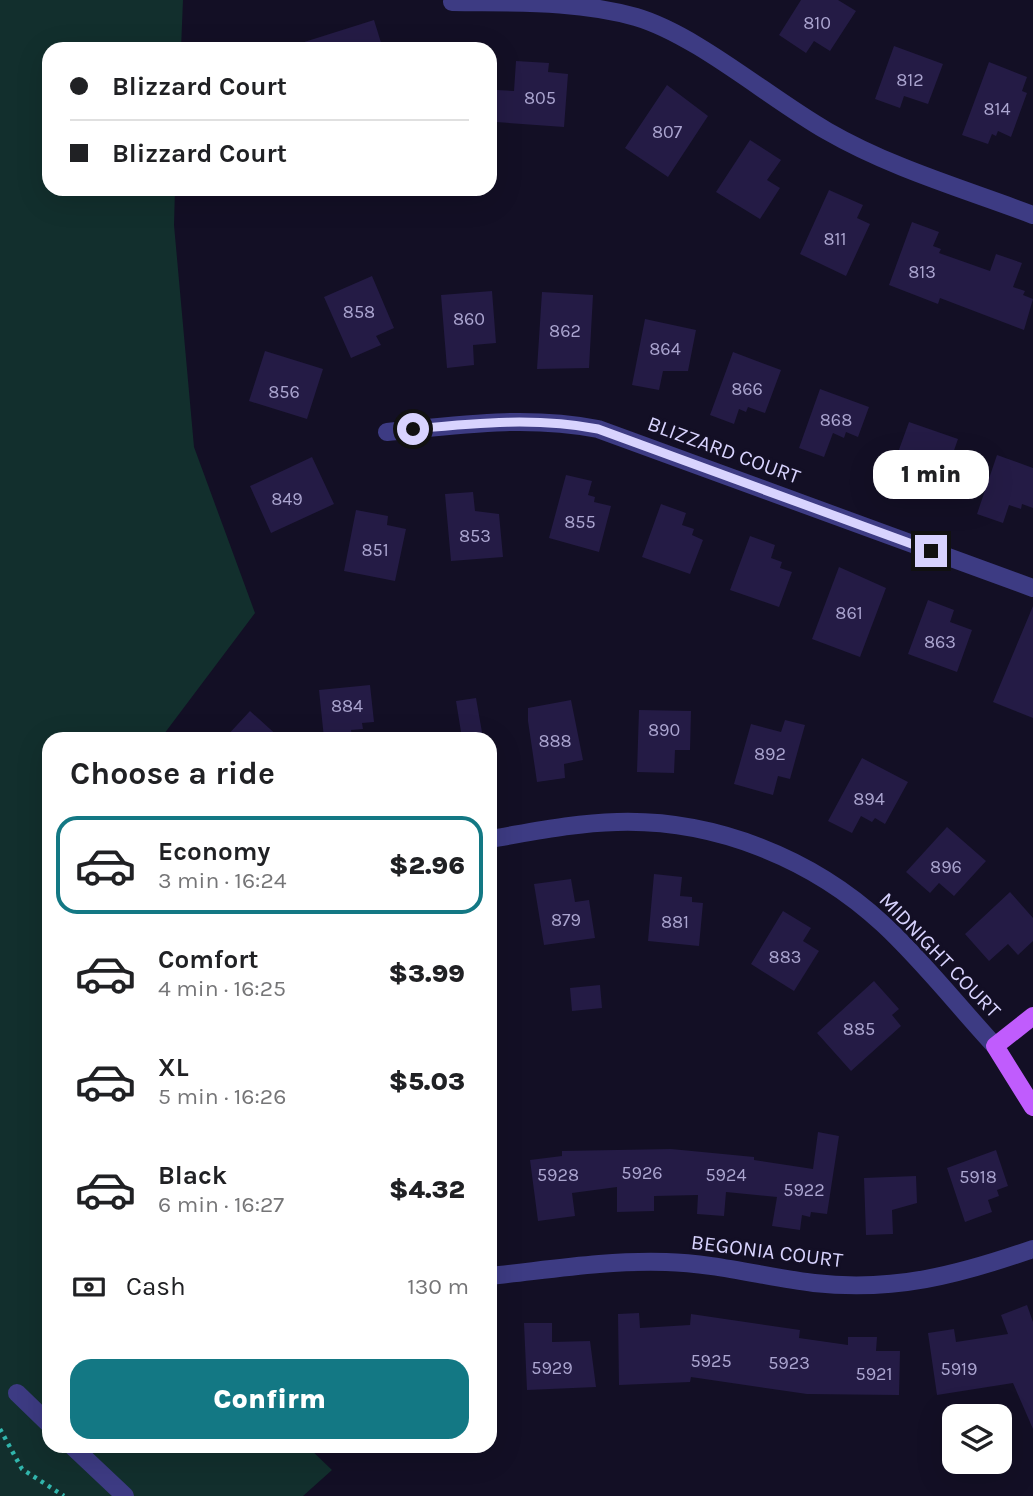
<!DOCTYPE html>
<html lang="en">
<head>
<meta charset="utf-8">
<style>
  body { margin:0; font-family:Karla,sans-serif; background:#f6f6f6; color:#202124; height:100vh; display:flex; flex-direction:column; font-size:26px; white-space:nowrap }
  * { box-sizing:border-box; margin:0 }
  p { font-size:23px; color:#757577 }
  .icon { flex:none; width:38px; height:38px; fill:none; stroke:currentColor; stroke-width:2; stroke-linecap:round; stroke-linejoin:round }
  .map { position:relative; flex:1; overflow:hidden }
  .drawer { position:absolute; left:42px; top:732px; width:455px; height:721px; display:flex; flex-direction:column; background:#fff; border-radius:21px; box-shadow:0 7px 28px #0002 }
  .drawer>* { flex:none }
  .top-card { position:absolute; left:42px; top:42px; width:455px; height:154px; border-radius:21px; box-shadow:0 7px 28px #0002; display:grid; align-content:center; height:154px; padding:0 28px; background:#fff }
  .buttons { position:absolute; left:942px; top:1404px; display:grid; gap:14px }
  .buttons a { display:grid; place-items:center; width:70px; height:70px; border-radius:14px; background:#fff; box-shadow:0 7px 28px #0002; font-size:35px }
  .end { position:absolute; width:32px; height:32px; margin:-16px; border:9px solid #d8d3fe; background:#111; box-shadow:0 0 0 4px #111 }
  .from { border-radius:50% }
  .bubble { position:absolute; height:49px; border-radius:21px; background:#fff; box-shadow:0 7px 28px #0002; font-size:23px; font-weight:800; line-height:49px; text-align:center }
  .top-card b { display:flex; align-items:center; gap:24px; height:66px; font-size:26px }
  .top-card b+b { border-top:2px solid #e0e0e0 }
  .top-card i { width:18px; height:18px; background:#202124 }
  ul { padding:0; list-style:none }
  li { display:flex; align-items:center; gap:21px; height:98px; margin:0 14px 10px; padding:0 14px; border:4px solid transparent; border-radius:21px }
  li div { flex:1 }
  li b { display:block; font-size:26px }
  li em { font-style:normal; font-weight:800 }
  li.on { border-color:#137884 }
  li>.icon { width:63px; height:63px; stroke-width:1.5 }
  h2 { padding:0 28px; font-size:32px; line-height:84px }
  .pay { display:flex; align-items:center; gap:18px; height:77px; padding:0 28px; font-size:26px }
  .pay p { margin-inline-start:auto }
  .primary-button { display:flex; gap:14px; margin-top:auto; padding:14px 28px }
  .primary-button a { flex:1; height:80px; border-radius:21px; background:#137884; color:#fff; font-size:28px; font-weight:800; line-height:80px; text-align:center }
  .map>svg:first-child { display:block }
  .green { fill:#122f2d }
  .building { fill:#241b45 }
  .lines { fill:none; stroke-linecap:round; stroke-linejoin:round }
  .path { stroke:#31b5ac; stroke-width:4.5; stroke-dasharray:3.5 5; stroke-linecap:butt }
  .minor { stroke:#3d3b83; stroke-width:18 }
  .major { stroke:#c05cfd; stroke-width:18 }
  .route { stroke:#d8d3fe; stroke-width:9 }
  .labels { text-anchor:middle; stroke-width:6; stroke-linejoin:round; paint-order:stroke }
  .number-label { font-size:18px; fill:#aba5d0 }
  .street-label { font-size:21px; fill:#d8d3fe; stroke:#130f25 }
</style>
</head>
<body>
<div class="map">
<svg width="1033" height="1496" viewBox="0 0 1033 1496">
  <rect width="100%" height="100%" fill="#130f25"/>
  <path class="green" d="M 0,0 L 183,0 L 181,49 L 49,49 L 49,189 L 175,189 L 174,225 L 194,447 L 255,613 L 161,738 L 49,738 L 49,1446 L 307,1446 L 332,1470 L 303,1496 L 0,1496 Z"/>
  <path class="building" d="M 801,0 L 838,0 L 856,11 L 830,51 L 814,41 L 806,53 L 779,35 Z
    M 374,20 L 383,49 L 298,49 L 298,44 Z
    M 894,46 L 943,64 L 928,104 L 904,96 L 900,108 L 875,99 Z
    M 516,61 L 549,63 L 548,72 L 568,74 L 564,127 L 496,122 L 497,90 L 514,91 Z
    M 989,62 L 1027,77 L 1022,91 L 1027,93 L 1011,137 L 998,131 L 996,136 L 992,134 L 988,144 L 962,135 Z
    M 667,85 L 708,116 L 668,177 L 625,148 Z
    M 750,140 L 781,160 L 767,180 L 780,188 L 760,219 L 716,192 Z
    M 829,190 L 863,205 L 857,218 L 870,224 L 846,276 L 800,254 Z
    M 912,222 L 939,232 L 933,246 L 941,249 L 939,253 L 990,271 L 996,254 L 1022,263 L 1013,287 L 1025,291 L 1023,295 L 1033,299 L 1024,330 L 940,298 L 938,304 L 889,285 Z
    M 372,276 L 394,328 L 376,336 L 381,345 L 351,358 L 324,297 Z
    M 492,291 L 496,343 L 473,345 L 474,365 L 447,368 L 441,295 Z
    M 542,292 L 593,295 L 589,368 L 537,369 Z
    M 645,319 L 696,330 L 688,371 L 663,371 L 659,390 L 632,385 Z
    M 265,351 L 323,369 L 307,419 L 249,401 Z
    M 733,352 L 781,370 L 765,413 L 748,407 L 746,412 L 739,409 L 734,424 L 710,415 Z
    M 820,389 L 869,407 L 858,437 L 846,432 L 844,438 L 833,433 L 824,457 L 799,448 Z
    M 909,422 L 958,439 L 944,479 L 928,474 L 926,478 L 919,475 L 914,489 L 888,480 Z
    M 997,455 L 1033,468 L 1033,508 L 1022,504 L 1021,509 L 1009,505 L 1003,523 L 977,514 Z
    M 312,457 L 334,504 L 271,533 L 250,486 Z
    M 566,475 L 592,481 L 588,495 L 595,497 L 594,502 L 611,506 L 599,552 L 549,538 Z
    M 473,492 L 475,511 L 499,514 L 503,557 L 451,561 L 445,494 Z
    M 661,504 L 686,513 L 682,525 L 694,529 L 692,535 L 703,540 L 690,574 L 642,557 Z
    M 356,510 L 388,516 L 387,525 L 406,529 L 395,581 L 344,571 Z
    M 750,536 L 775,545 L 771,558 L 782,562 L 780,568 L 792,572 L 779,607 L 730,590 Z
    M 839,567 L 886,588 L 860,657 L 812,639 Z
    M 928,600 L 954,610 L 950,622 L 972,630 L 957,672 L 908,654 Z
    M 1033,606 L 1033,718 L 993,702 Z
    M 370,685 L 374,722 L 362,723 L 363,729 L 351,730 L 352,738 L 324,738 L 319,690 Z
    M 476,698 L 483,738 L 462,738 L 456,701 Z
    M 571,700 L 583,760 L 564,764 L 565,778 L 537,782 L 528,721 L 528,708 Z
    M 639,710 L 691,711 L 690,750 L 675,750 L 674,773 L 637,772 Z
    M 250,711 L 280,738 L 225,738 Z
    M 785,720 L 805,725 L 790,779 L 778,776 L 773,795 L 734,784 L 751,724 L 781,732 Z
    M 862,758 L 908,782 L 885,824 L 875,818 L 872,822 L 861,816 L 852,833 L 828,821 Z
    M 947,827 L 986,861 L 954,896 L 939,883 L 930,893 L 906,872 Z
    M 654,874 L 682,877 L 680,896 L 692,897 L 692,902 L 703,903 L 699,946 L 648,941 Z
    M 571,879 L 575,902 L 589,900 L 595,938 L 544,945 L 534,884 Z
    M 1010,892 L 1033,918 L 1033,941 L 1018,955 L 1008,944 L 989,961 L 965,934 Z
    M 783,911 L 811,928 L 803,941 L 819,951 L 794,991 L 751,964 Z
    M 874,981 L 899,1009 L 892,1015 L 901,1026 L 851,1071 L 817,1033 Z
    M 600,985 L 602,1008 L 572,1011 L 570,988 Z
    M 818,1132 L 839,1136 L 827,1214 L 811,1212 L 810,1217 L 802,1215 L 800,1230 L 772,1226 L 777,1197 L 726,1192 L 724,1216 L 697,1214 L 698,1195 L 654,1196 L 654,1211 L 617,1212 L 617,1187 L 572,1193 L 575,1216 L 538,1221 L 530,1160 L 562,1156 L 562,1151 L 671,1149 L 754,1157 L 754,1160 L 813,1169 Z
    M 996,1150 L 1008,1186 L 997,1190 L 999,1196 L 988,1200 L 992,1212 L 965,1222 L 947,1168 Z
    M 916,1176 L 917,1203 L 892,1210 L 893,1234 L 866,1235 L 864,1178 Z
    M 1027,1305 L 1033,1322 L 1033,1429 L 1013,1383 L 937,1395 L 928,1333 L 954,1329 L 956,1342 L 1008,1334 L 1001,1315 Z
    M 639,1313 L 640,1328 L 690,1325 L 691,1314 L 800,1330 L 799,1338 L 848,1345 L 848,1337 L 877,1337 L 876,1351 L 900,1351 L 899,1395 L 807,1394 L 691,1377 L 690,1382 L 619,1385 L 618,1314 Z
    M 524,1323 L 552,1323 L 552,1342 L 590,1341 L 596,1387 L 527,1390 Z"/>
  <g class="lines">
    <path class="path" d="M 0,1429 L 22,1469 L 64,1496"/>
    <path class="minor" d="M 452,2 C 513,3 576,0 636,17 C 697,35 769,98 827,131 C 891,168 964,189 1033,215
      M 387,432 C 458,425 527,415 598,429 L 1033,588
      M 490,839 C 532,832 574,823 617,822 C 714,819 812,858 883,924 C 923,961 958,1006 995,1046
      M 490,1276 C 548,1270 607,1260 666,1262 C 715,1263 765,1277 814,1283 C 894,1292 958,1275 1033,1249
      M 17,1393 L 49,1424
      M 72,1446 L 125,1496"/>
    <path class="major" d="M 1033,1016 L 995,1046 L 1033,1107"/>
  </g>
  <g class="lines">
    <path class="route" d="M 413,429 C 476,423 536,417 598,429 L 931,551"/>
  </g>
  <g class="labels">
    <g class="number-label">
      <text x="817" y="29">810</text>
      <text x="910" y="86">812</text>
      <text x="540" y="104">805</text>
      <text x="997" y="115">814</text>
      <text x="667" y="138">807</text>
      <text x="835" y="245">811</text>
      <text x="922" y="278">813</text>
      <text x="359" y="318">858</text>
      <text x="469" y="325">860</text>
      <text x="565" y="337">862</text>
      <text x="665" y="355">864</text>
      <text x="747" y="395">866</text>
      <text x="284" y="398">856</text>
      <text x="836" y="426">868</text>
      <text x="287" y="505">849</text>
      <text x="580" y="528">855</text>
      <text x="475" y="542">853</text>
      <text x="375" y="556">851</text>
      <text x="849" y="619">861</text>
      <text x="940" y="648">863</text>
      <text x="347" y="712">884</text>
      <text x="664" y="736">890</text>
      <text x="555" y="747">888</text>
      <text x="770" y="760">892</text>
      <text x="869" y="805">894</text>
      <text x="946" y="873">896</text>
      <text x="566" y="926">879</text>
      <text x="675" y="928">881</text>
      <text x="785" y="963">883</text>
      <text x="859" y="1035">885</text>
      <text x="642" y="1179">5926</text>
      <text x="558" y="1181">5928</text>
      <text x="726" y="1181">5924</text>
      <text x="978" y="1183">5918</text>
      <text x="804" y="1196">5922</text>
      <text x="711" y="1367">5925</text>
      <text x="789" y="1369">5923</text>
      <text x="552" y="1374">5929</text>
      <text x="959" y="1375">5919</text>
      <text x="874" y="1380">5921</text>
    </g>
    <g class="street-label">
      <text transform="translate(724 450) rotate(20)" y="7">BLIZZARD COURT</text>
      <text transform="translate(940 955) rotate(46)" y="7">MIDNIGHT COURT</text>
      <text transform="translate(767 1251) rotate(7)" y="7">BEGONIA COURT</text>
    </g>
  </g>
</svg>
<div class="buttons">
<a><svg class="icon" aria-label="layers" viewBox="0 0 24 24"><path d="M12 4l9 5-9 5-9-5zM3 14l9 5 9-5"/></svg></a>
</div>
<i class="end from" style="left:413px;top:429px"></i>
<i class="end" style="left:931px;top:551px"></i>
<div class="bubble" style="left:873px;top:450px;width:116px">1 min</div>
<div class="top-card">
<b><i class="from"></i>Blizzard Court</b>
<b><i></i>Blizzard Court</b>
</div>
<section class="drawer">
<h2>Choose a ride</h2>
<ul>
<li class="on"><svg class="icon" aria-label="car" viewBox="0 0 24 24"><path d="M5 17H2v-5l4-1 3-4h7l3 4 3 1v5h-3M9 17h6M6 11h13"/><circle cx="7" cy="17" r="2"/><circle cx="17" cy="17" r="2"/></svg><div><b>Economy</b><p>3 min · 16:24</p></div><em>$2.96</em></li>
<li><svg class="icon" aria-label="car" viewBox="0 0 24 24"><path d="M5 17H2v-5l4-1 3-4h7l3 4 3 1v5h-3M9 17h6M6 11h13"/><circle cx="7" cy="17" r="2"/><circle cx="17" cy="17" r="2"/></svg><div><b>Comfort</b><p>4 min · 16:25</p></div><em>$3.99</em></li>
<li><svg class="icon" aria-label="car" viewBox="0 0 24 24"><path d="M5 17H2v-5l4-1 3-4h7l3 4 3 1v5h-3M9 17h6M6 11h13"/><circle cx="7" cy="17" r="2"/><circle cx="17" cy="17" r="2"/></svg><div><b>XL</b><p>5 min · 16:26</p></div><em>$5.03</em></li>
<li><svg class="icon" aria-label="car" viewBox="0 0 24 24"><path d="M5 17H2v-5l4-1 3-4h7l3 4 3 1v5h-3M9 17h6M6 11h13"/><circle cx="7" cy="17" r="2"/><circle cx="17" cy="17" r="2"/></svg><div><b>Black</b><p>6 min · 16:27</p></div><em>$4.32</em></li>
</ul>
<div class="pay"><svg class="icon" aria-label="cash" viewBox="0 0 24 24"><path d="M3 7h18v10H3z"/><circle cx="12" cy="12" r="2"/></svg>Cash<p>130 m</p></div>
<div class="primary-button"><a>Confirm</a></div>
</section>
</div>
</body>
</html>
